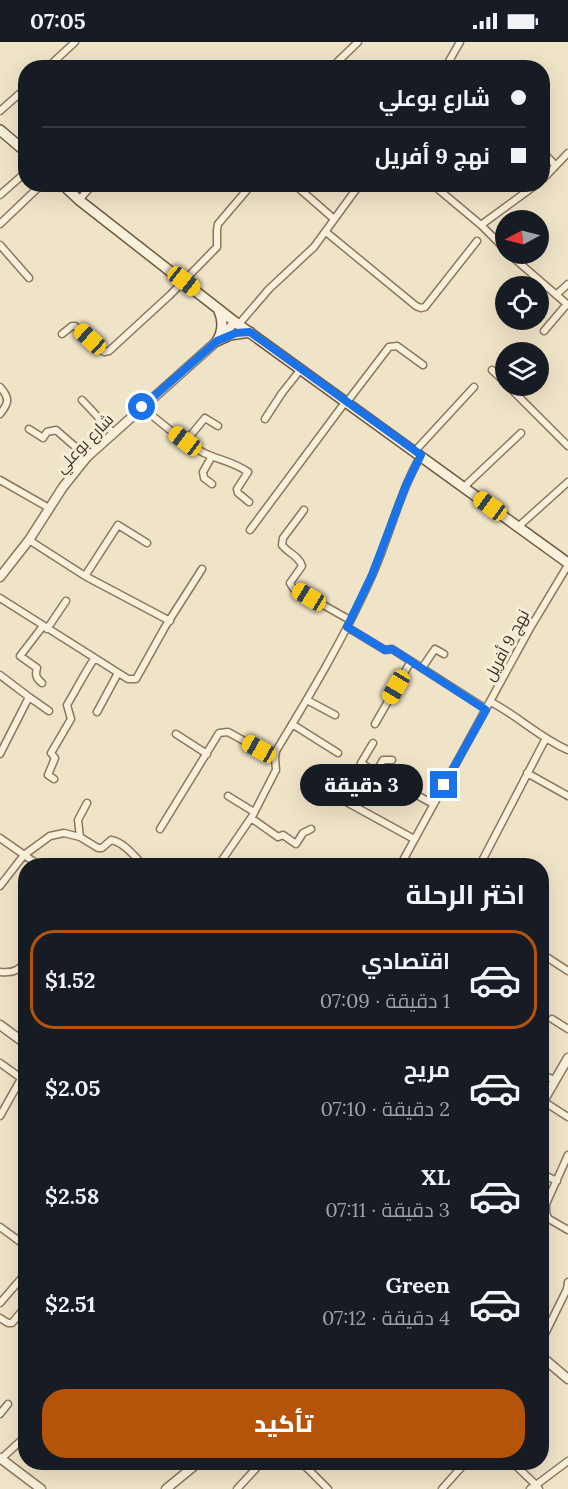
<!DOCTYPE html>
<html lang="ar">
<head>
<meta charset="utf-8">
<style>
  body { margin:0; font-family:Lora,Cairo,serif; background:#242831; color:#f1f3f6; direction:rtl; height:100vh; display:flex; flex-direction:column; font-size:22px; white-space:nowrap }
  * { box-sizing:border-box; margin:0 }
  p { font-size:20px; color:#9ea1a6 }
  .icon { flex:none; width:33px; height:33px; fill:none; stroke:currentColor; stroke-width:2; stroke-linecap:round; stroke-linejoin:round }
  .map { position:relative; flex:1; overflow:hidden; direction:ltr }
  .panel { position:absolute; left:18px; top:816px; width:531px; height:612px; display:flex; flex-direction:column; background:#171b24; border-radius:24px; box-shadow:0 6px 24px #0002; direction:rtl }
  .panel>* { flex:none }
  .hud { position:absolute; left:18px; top:18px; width:532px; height:132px; border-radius:24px; box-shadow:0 6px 24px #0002; direction:rtl; display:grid; align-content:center; height:132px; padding:0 24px; background:#171b24 }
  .needle { width:39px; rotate:263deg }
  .controls { position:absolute; left:495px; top:168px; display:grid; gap:12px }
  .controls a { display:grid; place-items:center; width:54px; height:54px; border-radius:50%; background:#171b24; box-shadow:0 6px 24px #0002; font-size:30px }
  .end { position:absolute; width:27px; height:27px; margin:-14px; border:8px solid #1a73e8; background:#fff; box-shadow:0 0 0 3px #fff }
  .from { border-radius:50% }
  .bubble { position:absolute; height:42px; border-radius:21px; background:#171b24; box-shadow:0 6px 24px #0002; font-size:20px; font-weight:800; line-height:42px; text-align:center; direction:rtl }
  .car { position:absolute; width:18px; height:36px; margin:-18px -9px; border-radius:8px; box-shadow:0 0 4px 2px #0007; background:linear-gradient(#f5c518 24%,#345 0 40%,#f5c518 0 76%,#345 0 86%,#f5c518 0) }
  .hud b { display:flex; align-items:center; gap:21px; height:57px; font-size:22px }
  .hud b+b { border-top:2px solid #363941 }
  .hud i { width:15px; height:15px; background:#f1f3f6 }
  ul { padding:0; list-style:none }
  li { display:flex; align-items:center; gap:18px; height:99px; margin:0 12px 9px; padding:0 12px; border:3px solid transparent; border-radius:24px }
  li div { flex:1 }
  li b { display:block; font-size:22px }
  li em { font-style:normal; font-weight:800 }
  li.current { border-color:#b45309 }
  li>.icon { width:54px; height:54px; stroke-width:1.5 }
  h2 { padding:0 24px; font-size:27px; line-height:72px }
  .primary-button { display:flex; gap:12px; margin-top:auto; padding:12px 24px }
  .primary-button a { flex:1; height:69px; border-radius:24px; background:#b45309; color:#fff; font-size:24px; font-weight:800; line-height:69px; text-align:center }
  .status { display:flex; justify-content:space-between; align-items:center; height:42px; padding:0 30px; background:#171b24; direction:ltr }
  .status svg { height:16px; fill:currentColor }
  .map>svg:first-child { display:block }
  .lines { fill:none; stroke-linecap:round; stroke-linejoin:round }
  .minor-casing { stroke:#8d765c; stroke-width:9 }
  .tertiary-casing { stroke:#8d765c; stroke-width:11 }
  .secondary-casing { stroke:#6f573f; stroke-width:12 }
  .minor { stroke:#faf1dc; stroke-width:6 }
  .tertiary { stroke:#faf1dc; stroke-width:8 }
  .secondary { stroke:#faf1dc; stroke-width:9 }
  .route { stroke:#1a73e8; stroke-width:8 }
  .labels { text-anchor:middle; stroke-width:6; stroke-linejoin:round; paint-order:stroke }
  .street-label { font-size:16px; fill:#3d2e20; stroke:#f7eed8 }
</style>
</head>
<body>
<div class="status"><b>07:05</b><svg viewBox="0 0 49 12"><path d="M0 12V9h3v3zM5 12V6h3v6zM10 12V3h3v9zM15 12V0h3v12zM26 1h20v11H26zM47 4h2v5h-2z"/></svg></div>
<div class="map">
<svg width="568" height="1447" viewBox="0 0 568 1447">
  <rect width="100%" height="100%" fill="#f0e4c8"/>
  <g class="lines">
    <defs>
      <path id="minor" d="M 47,26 L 75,0
        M 331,26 L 358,0
        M 445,26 L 460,0
        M 0,69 L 26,46
        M 543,110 L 555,123
        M 543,137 L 568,111
        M 294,142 L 334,177
        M 432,142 L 481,183 L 506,208
        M 0,153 L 26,130
        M 79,158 L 93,142
        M 0,182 L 42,142
        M 481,183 L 537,142
        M 326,190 L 416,264 L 421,266 L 425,265 L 477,199
        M 0,203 L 29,236
        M 509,212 L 568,263
        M 556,253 L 568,242
        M 239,282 L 269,247 L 314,205 L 360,142
        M 544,289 L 567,262
        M 62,292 L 72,284 L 75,284 L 104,310 L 109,309 L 170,253 L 217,205 L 217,188 L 218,182 L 247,148
        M 492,328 L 506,341
        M 508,344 L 568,404
        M 0,345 C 10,356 9,361 0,372
        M 82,358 L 113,391
        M 347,360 L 389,305 L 397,304 L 423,323
        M 142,365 C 161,381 182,399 204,411 C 219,418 234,420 248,430 L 237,447 L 238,451 L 249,460
        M 265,377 L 282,351 L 301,327
        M 29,387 L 43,396 L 47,390 L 56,388 L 87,415
        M 186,399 L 205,376 L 218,384
        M 415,409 L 474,345
        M 212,414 L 203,430 L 204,436 L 212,442
        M 0,438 L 49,466
        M 464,445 L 521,391
        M 304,468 L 283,496 L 282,503 C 288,511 299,514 302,524 L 290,541 L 293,546 L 350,578
        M 519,484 L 568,440
        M 250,488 L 346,359
        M 29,498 L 85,534 L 170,579
        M 85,534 L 118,483 L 147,501
        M 0,556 L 128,637 L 136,637 L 165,585 L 202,527
        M 347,585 L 385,608 L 392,607 L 486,667
        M 47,587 L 66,559
        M 422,626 L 435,607 L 444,612
        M 0,633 L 29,655 L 0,712
        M 42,641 C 36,636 35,633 37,626 L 20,614 L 43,584
        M 29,655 L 49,669
        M 307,658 L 335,673
        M 491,660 C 518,674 540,696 568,708
        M 97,670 L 118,631
        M 292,682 L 338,711
        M 375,682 L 411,619
        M 176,692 L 207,712
        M 373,701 L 361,721 L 370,727 L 433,762
        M 376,730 L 383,718 L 392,718
        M 527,731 L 568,754
        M 54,737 L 48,733 L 55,716 L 51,711 L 71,677 L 67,663 C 76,648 84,632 94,617
        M 312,738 L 341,757 L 414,797
        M 228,754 L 254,770
        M 251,776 L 278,795 L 283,793 L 296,802 L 303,791 L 311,787
        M 160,787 L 219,691 L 228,690 L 275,716
        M 80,795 L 78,778 L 87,761
        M 0,796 L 40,824
        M 483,817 L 546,696
        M 218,824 L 253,773 L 276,728 L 275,716 L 276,709 C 310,653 344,596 371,536 C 389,496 399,452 421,413
        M 400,824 L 529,588 L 568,523
        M 0,844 L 24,813 L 50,794 L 64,791 L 80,795 L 98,806 L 102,806 L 111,798 C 124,800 135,815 144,824
        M 542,912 L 568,929
        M 0,930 C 13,931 20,929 26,917
        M 542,945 L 543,945 L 542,947
        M 552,977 L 568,987
        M 0,1021 L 21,1036
        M 542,1033 L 555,1038
        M 543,1059 L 568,1075
        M 0,1074 L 26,1028
        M 568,1113 L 546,1162 C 546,1168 545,1173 549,1177 L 568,1188
        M 542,1132 L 557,1139
        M 0,1185 L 26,1204
        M 0,1261 L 26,1231
        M 0,1276 L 8,1281 L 12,1281 L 26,1264
        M 542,1298 L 567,1247 L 568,1240
        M 0,1372 L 8,1362
        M 1,1417 L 26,1394
        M 301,1420 L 328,1447
        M 512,1420 L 536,1443 L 530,1447
        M 237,1447 L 262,1420
        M 442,1447 L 466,1420
        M 539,1447 L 536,1443 L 568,1419"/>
      <path id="tertiary" d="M 0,535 L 29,498 L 63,445 L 87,415 L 217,299 L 235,280
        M 0,983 L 26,1002
        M 542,1061 L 568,1016
        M 542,1315 L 568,1337
        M 0,1416 L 41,1447
        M 166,1447 L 199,1420"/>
      <path id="secondary" d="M 0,88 L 26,110
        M 62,142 L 79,158 L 235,280 L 568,521
        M 217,299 C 223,289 224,280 219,269
        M 217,299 L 230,293 L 250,290"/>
    </defs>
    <use href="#minor" class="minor-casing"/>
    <use href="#tertiary" class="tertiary-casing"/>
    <use href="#secondary" class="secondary-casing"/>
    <use href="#minor" class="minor"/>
    <use href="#tertiary" class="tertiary"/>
    <use href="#secondary" class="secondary"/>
  </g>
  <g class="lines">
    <path class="route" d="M 142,365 L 217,299 L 236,291 L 250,290 L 421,413 L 406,443 L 372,533 L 347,585 L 385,608 L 392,607 L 486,668 L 444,743"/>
  </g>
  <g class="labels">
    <g class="street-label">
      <text transform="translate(84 401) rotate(-46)" y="6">شارع بوعلي</text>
      <text transform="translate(506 603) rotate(-62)" y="6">نهج 9 أفريل</text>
    </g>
  </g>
</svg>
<div class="controls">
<a><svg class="needle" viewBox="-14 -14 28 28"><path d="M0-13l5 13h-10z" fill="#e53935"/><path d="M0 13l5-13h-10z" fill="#9ea1a6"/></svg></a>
<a><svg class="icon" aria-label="locate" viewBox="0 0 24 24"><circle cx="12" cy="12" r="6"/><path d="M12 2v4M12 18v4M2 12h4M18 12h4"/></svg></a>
<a><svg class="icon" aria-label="layers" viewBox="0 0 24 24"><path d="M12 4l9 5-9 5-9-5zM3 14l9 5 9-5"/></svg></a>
</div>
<i class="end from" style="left:142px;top:365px"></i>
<i class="end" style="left:444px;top:743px"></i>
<div class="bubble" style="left:300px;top:722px;width:123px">3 دقيقة</div>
<i class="car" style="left:184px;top:239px;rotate:128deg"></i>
<i class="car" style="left:90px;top:297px;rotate:312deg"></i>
<i class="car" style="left:185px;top:399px;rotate:307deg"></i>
<i class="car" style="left:490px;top:464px;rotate:306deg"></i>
<i class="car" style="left:309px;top:555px;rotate:301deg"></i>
<i class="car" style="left:396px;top:645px;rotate:210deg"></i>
<i class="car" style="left:259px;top:707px;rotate:299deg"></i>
<div class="hud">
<b><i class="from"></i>شارع بوعلي</b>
<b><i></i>نهج 9 أفريل</b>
</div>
<section class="panel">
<h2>اختر الرحلة</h2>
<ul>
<li class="current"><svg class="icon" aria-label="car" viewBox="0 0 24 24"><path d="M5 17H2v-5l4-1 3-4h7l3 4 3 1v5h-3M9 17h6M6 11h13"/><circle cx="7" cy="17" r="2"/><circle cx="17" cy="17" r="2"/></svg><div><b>اقتصادي</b><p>1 دقيقة · 07:09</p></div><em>$1.52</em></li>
<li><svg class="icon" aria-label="car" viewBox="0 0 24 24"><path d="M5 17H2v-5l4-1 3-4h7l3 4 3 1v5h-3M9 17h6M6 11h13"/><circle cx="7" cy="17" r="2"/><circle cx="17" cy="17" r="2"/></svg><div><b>مريح</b><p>2 دقيقة · 07:10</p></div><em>$2.05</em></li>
<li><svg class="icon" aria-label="car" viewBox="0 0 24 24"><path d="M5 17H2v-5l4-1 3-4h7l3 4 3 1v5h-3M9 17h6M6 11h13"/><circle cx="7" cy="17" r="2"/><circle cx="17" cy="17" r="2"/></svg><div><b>XL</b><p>3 دقيقة · 07:11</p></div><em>$2.58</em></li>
<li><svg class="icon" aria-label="car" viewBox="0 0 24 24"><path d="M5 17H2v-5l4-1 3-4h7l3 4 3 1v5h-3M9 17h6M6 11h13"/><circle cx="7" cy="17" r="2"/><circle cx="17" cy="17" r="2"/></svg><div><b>Green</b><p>4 دقيقة · 07:12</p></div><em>$2.51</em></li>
</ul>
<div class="primary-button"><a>تأكيد</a></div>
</section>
</div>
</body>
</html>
